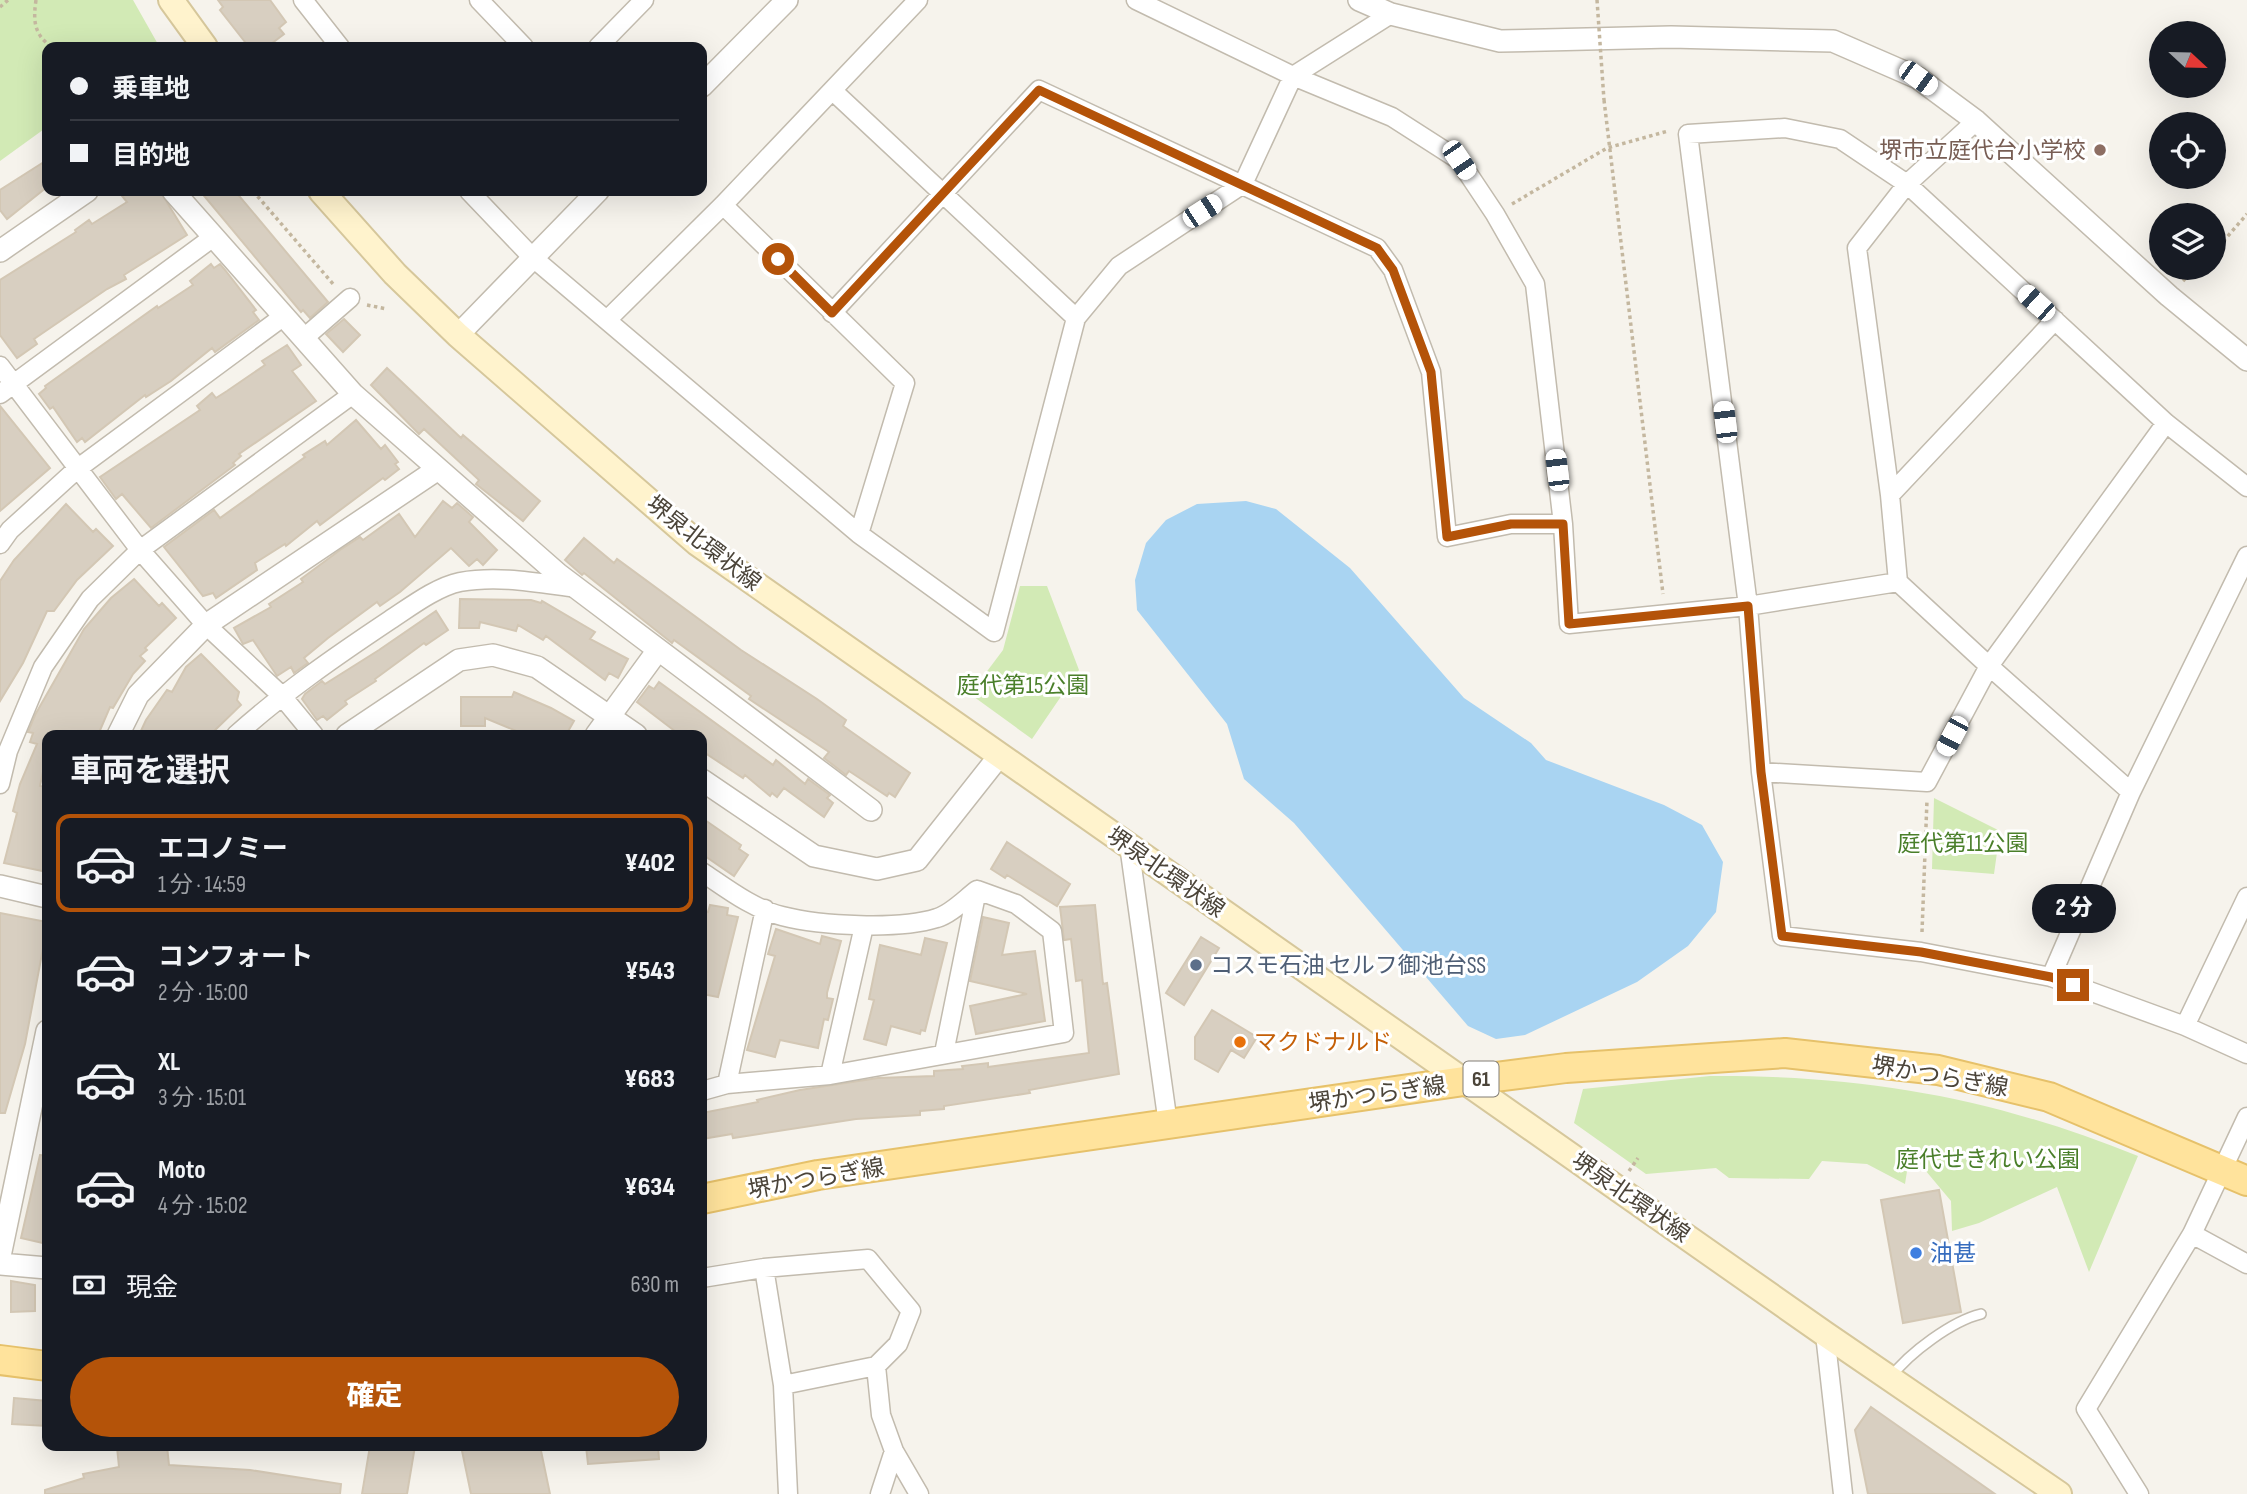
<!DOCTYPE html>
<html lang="ja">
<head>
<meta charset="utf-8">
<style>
  body { margin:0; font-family:"Sofia Sans Condensed","Noto Sans JP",sans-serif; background:#20242c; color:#f1f3f6; height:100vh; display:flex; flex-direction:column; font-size:26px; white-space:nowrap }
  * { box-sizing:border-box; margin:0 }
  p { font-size:23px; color:#9ea1a6 }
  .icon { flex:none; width:38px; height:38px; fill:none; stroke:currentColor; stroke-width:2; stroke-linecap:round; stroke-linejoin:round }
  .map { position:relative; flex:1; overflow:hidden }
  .panel { position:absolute; left:42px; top:730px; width:665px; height:721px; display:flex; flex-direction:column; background:#171b24; border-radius:14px; box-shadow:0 7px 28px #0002 }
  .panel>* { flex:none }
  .top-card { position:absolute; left:42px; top:42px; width:665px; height:154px; border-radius:14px; box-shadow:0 7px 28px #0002; display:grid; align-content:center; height:154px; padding:0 28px; background:#171b24 }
  .needle { width:46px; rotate:112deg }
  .controls { position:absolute; left:2149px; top:21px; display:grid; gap:14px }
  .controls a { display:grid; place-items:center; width:77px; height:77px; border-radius:50%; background:#171b24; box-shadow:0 7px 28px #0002; font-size:35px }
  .end { position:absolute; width:32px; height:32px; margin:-16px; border:9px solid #b45309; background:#fff; box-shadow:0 0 0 4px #fff }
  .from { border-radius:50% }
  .bubble { position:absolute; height:49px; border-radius:24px; background:#171b24; box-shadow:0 7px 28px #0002; font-size:23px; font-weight:800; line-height:49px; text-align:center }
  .car { position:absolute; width:21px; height:42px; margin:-21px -10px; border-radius:9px; box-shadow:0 0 5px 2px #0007; background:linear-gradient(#fff 24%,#345 0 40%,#fff 0 76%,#345 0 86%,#fff 0) }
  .top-card b { display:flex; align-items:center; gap:24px; height:66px; font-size:26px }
  .top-card b+b { border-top:2px solid #363941 }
  .top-card i { width:18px; height:18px; background:#f1f3f6 }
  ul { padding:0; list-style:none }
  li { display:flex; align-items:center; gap:21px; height:98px; margin:0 14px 10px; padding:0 14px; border:4px solid transparent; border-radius:14px }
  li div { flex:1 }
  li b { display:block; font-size:26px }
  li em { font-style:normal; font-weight:800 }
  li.on { border-color:#b45309 }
  li>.icon { width:63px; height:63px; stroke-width:1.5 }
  h2 { padding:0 28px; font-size:32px; line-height:84px }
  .pay { display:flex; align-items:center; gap:18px; height:77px; padding:0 28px; font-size:26px }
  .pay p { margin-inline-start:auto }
  .cta { display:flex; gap:14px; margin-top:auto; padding:14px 28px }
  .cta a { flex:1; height:80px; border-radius:42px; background:#b45309; color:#fff; font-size:28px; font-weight:800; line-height:80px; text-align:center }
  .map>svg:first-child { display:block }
  .green { fill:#d2eab5 }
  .water { fill:#a9d4f2 }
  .building { fill:#d8cfc1; stroke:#d3c7b4; stroke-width:2 }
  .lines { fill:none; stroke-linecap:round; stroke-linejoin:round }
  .service-casing { stroke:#c2bbae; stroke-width:12 }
  .minor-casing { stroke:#c2bbae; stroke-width:21 }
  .tertiary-casing { stroke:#c2bbae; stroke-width:24 }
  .secondary-casing { stroke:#d6c79b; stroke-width:28 }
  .primary-casing { stroke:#e6c16a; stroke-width:32 }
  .path { stroke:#c4b79f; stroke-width:3.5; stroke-dasharray:3.5 3.5; stroke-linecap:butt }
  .service { stroke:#fff; stroke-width:9 }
  .minor { stroke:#fff; stroke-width:18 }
  .tertiary { stroke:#fff; stroke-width:21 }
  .secondary { stroke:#fff3cd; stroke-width:24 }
  .primary { stroke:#ffe39c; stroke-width:28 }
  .path-bridge { stroke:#c4b79f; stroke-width:3.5; stroke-dasharray:3.5 3.5; stroke-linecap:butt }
  .route { stroke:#b45309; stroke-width:9 }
  .education-dot { fill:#8d6e63; stroke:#fff; stroke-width:2.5 }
  .service-dot { fill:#5c6f8a; stroke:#fff; stroke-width:2.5 }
  .food-dot { fill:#e8710a; stroke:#fff; stroke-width:2.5 }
  .shop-dot { fill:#3f7fe0; stroke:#fff; stroke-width:2.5 }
  .labels { text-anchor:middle; stroke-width:6; stroke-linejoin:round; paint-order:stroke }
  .shield { fill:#fff; stroke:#817c74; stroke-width:2 }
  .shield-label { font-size:21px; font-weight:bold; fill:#4b4439 }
  .education-label { font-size:23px; fill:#785e54; stroke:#fff; text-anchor:end }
  .street-label { font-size:23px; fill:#4b4439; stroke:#fff }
  .park-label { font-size:23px; fill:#4a7f2a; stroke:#fff }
  .service-label { font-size:23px; fill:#4e5e75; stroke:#fff; text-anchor:start }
  .food-label { font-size:23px; fill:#c56008; stroke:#fff; text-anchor:start }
  .shop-label { font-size:23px; fill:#366cbe; stroke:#fff; text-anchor:start }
</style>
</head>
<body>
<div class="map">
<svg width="2247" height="1494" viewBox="0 0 2247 1494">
  <rect width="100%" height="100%" fill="#f6f3ec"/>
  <path class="green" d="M 0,0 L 133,0 L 159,46 L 47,47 L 47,127 L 0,161 Z
    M 1020,586 L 1047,586 L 1079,670 L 1032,739 L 970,694 L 1003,650 Z
    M 1934,798 L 2000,831 L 1994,874 L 1932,869 Z
    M 1710,1076 C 1866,1075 1994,1098 2138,1156 L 2089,1272 L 2057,1187 L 1979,1223 L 1952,1231 L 1951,1201 L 1910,1152 L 1905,1184 L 1867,1164 L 1822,1161 L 1809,1179 L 1729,1178 L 1716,1168 L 1646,1174 L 1574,1123 L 1583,1089 Z"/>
  <path class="water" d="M 1246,501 L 1276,509 L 1350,568 L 1464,698 L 1531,743 L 1546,760 L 1664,805 L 1702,825 L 1723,862 L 1716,912 L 1688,946 L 1637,982 L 1525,1035 L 1496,1039 L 1468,1026 L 1294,823 L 1244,779 L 1227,724 L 1137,610 L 1135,580 L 1146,543 L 1166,520 L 1197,504 Z"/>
  <path class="building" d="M 218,0 L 270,0 L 286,22 L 279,28 L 284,34 L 267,47 L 249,47 L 220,10 L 223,7 Z
    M 47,160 L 47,187 L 7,219 L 0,210 L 0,190 Z
    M 118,191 L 160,191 L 187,235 L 124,275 L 126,279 L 107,289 L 34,339 L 37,344 L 17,358 L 0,335 L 0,280 L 76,232 L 75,230 L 89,220 L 92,224 L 127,202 Z
    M 200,191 L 235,191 L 328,302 L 310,318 L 303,310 L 301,312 Z
    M 211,264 L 214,268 L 220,264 L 225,270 L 256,310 L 253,312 L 259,320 L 215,352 L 212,348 L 171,381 L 146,397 L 145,395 L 85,442 L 82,438 L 77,442 L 53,407 L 50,409 L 39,394 L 46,388 L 45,386 L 157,306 L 158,308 L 193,285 L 190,281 Z
    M 344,319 L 360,335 L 343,352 L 326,334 Z
    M 287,345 L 301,365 L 292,371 L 316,401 L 239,454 L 241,456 L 233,463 L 235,465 L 151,528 L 122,494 L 116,499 L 100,477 L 200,410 L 197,406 L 212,393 L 216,398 L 227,391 L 265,365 L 262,361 Z
    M 387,368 L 461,438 L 463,435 L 540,501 L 523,521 L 476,484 L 479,480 L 424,429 L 419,434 L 371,385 Z
    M 0,406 L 50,468 L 0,511 Z
    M 356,420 L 381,449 L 385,445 L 398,462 L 395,464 L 399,469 L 385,480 L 383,478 L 320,525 L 317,521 L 286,546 L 285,544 L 255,563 L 257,570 L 216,598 L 213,593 L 203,596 L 164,547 L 214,510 L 220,518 L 305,457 L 303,455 L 325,441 L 327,445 Z
    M 443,501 L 452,508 L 457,503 L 473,517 L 469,522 L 497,550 L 483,565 L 477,559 L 469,566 L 451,548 L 400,592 L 380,606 L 377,602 L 328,638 L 304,658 L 308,663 L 294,673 L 291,667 L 277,676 L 253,640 L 243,644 L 234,628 L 271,607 L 269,604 L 303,582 L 301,579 L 340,550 L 360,537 L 363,540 L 399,514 L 415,537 Z
    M 66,504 L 93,532 L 96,529 L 113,546 L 77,580 L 54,611 L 47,611 L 23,663 L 0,701 L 0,581 L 14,560 Z
    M 584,538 L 614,563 L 617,559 L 741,650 L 817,699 L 846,720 L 843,726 L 910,773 L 895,797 L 889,793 L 887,796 L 849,771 L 846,775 L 824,758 L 829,752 L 749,699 L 751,696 L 674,640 L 672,643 L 584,573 L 582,575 L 565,560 Z
    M 134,579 L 159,606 L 162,603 L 176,618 L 145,648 L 147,650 L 140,656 L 145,661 L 133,674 L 113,708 L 110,707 L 98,735 L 47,735 L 47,753 L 40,786 L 47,787 L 47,872 L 4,863 L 17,813 L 13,811 L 20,784 L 37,744 L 30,742 L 33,733 L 28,732 L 35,715 L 84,629 L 111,598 Z
    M 460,599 L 531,600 L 541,603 L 542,601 L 595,632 L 590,639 L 628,659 L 618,678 L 609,673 L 605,680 L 546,636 L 543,640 L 518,625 L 516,631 L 480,622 L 479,628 L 459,628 Z
    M 436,611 L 448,630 L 426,645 L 424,643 L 375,679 L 376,681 L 345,701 L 347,704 L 327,720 L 323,716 L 317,720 L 302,699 L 305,694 L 322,681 L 325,684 L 379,650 Z
    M 201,654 L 239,692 L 237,700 L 241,705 L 210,735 L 139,735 L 146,720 L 167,690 L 172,692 L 186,667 Z
    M 659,682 L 773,765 L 776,760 L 805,784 L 808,779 L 830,795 L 827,798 L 833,803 L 824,817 L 784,788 L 777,797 L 772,793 L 770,796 L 745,775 L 743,778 L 702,751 L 702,735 L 680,735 L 637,702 L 649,686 L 654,689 Z
    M 514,692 L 551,708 L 574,721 L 566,735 L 526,735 L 485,718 L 485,726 L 461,726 L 461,697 L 512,697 Z
    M 702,818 L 741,845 L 739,849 L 748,855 L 734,876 L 702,854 Z
    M 1007,842 L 1070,884 L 1057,906 L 1007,875 L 1005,878 L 991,869 Z
    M 710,905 L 728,908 L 727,915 L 738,917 L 718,997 L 702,994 L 702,911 L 708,912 Z
    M 1095,905 L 1103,984 L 1107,983 L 1119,1074 L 1029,1090 L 1030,1093 L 944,1106 L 944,1109 L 920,1111 L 920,1115 L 856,1119 L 733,1138 L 732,1134 L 702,1139 L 702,1113 L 758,1102 L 757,1100 L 800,1090 L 878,1078 L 934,1076 L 934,1071 L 963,1069 L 962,1066 L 988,1063 L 988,1067 L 1089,1053 L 1082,980 L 1076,981 L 1071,939 L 1064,940 L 1060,907 Z
    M 0,913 L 47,922 L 47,944 L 44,943 L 25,1044 L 5,1113 L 0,1113 Z
    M 983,917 L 1009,923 L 1002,955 L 1035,951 L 1045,1021 L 976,1034 L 970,1006 L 1027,994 L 970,981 Z
    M 776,929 L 820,944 L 822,936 L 841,941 L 827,993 L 827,998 L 833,999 L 828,1020 L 824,1019 L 818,1048 L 780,1040 L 775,1057 L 747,1050 L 775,956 L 768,954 Z
    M 1201,937 L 1219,948 L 1184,1005 L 1166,993 Z
    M 925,938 L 947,943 L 925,1031 L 921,1030 L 920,1034 L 891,1026 L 886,1045 L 864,1039 L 874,1000 L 869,999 L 880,945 L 921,955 Z
    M 1212,1010 L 1257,1037 L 1244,1058 L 1231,1050 L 1218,1072 L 1195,1059 L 1195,1037 Z
    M 40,1155 L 47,1156 L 47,1244 L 21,1238 Z
    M 1939,1190 L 1961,1312 L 1903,1323 L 1881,1200 Z
    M 11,1281 L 35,1285 L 35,1311 L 11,1312 Z
    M 14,1398 L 47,1401 L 47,1426 L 12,1424 Z
    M 1871,1407 L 1995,1494 L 1868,1494 L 1855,1430 Z
    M 126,1446 L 167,1446 L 169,1465 L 250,1470 L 341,1484 L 340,1494 L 45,1494 L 45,1490 L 84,1478 L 83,1474 L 119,1467 L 117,1447 Z
    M 370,1446 L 415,1446 L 407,1494 L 362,1494 Z
    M 461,1446 L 540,1446 L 550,1494 L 471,1494 Z
    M 586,1446 L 658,1446 L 659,1459 L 588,1464 Z"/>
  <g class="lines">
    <defs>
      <path id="service" d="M 1891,1377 C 1909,1353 1952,1321 1981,1314"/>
      <path id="minor" d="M 303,0 L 340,47
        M 479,0 L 524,47
        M 1136,0 L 1293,76 L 1392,117 L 1459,160 L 1495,214 L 1535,284 L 1563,524 L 1569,624 L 1748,606 L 1898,582
        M 598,47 L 644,0
        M 833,91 L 1076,318
        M 1976,121 L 1907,184 L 1857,248 L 1890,495 L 1898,582 L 1989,666 L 2131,792
        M 469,191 L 532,257 L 859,534 L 994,632 L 1076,318 L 1119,266 L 1243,184 L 1293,76 L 1391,14
        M 723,205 L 905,383 L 859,534
        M 832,313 L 1039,90 L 1377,248 L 1393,270 L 1431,372 L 1447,537 L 1511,524 L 1563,524
        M 607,320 L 723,205 L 918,0
        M 304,338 L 350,298
        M 0,366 L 140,550 L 206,625 L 281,695 L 314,735
        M 0,394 L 212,238
        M 2247,487 L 2166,423 L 1907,184 L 1840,139 L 1785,128 L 1688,134 L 1748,606 L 1761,772 L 1782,936 L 1921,952 L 2051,977 L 2185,1026 L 2247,1054
        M 1890,495 L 2055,320
        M 0,544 L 10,530 L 77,469 L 284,316
        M 236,735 C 284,692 336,656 390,620 C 410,607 436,587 460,582 C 499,575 538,583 576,588
        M 1761,772 L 1927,782 L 1989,666 L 2166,423
        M 0,784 L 8,751 L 43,667 L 90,599 L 140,550 L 353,394
        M 1129,845 L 1168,1124
        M 702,872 C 726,888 753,909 782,916 C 821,926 899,930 937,918 C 951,914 965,899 977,890 L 1016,904 L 1052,931 L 1064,1033 L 830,1075 L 727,1084 L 702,1091
        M 2051,977 L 2131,792 L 2247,556
        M 2185,1026 L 2247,897
        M 944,1053 L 977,890
        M 830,1075 L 864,926
        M 727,1084 L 765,909
        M 2192,1234 L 2247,1264
        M 764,1268 L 783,1385 L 788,1494
        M 702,1278 L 764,1268 L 868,1259 L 911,1311 L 898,1344 L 876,1366 L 783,1385
        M 1825,1334 L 1843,1494
        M 876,1366 L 881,1415 L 894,1451 L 919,1494
        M 880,1494 L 894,1451
        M 2139,1494 L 2086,1409 L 2192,1234 L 2247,1117"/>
      <path id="tertiary" d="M 1359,0 L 1391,14 L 1500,41 L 1671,37 L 1833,41 L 1918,78 L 1976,121 L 2169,296 L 2247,360
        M 702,86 L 787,0
        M 173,191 L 353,394 L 558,574 L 871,810
        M 0,251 L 87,191
        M 458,335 L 598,191
        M 118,735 L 138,695 L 206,625 L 438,469
        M 347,735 L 459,660 L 493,655 L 537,667 L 636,735
        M 596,735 L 658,650
        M 702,780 L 814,856 L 877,869 L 917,860 L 1000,755
        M 0,886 L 47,897
        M 0,1256 L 47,1031
        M 0,1264 L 47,1268"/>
      <path id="secondary" d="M 171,0 L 205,47
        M 321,191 L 395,274 L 458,335 L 697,543 L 1825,1334 L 2059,1494"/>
      <path id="primary" d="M 702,1199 L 818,1175 L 1464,1081 L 1566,1068 L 1785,1053 L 1938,1070 L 2049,1097 L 2247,1181
        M 0,1360 L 47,1366"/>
    </defs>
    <use href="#service" class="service-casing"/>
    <use href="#minor" class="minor-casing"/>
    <use href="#tertiary" class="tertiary-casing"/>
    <use href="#secondary" class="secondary-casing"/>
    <use href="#primary" class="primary-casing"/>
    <path class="path" d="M 36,0 C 33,21 34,35 52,47
      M 0,7 L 8,0
      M 1604,100 L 1663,594
      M 253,191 L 334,285
      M 1512,204 L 1607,148 L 1668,131
      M 2214,252 L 2247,214
      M 2183,281 L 2196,268
      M 367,305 L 387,309
      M 1922,932 L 1927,800
      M 1629,1171 L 1638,1158"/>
    <use href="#service" class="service"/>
    <use href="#minor" class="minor"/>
    <use href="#tertiary" class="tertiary"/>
    <use href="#secondary" class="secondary"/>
    <use href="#primary" class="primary"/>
    <path class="path-bridge" d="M 1597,0 L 1604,100"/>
  </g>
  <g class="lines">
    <path class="route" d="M 778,259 L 832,313 L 1039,90 L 1377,248 L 1393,270 L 1431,372 L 1447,537 L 1511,524 L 1563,524 L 1569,624 L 1748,606 L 1761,772 L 1782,936 L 1921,952 L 2051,977 L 2073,985"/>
  </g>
  <circle class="education-dot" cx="2100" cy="150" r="7"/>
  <circle class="service-dot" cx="1196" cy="965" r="7"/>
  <circle class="food-dot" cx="1240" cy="1042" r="7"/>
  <circle class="shop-dot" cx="1916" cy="1253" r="7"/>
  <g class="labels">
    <rect class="shield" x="1463.5" y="1061.5" width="35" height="35" rx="5"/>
    <g class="shield-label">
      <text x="1481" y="1086">61</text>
    </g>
    <g class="education-label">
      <text x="2086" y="158">堺市立庭代台小学校</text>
    </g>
    <g class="street-label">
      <text transform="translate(704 543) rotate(38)" y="8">堺泉北環状線</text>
      <text transform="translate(1166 872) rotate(35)" y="8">堺泉北環状線</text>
      <text transform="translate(1940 1076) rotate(10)" y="8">堺かつらぎ線</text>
      <text transform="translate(1377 1094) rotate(-8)" y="8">堺かつらぎ線</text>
      <text transform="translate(816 1178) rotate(-10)" y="8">堺かつらぎ線</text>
      <text transform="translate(1631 1197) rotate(35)" y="8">堺泉北環状線</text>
    </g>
    <g class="park-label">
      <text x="1023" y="693">庭代第15公園</text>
      <text x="1963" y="851">庭代第11公園</text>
      <text x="1988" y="1167">庭代せきれい公園</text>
    </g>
    <g class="service-label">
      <text x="1210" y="973">コスモ石油 セルフ御池台SS</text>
    </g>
    <g class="food-label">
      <text x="1254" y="1050">マクドナルド</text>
    </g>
    <g class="shop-label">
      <text x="1930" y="1261">油甚</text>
    </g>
  </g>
</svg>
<div class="controls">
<a><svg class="needle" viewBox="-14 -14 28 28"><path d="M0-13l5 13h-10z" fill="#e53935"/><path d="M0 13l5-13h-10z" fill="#9ea1a6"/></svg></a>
<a><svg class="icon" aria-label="locate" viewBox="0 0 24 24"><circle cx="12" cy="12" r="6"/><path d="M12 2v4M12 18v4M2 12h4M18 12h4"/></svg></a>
<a><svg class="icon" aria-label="layers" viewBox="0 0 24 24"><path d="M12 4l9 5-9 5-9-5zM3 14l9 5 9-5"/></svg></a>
</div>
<i class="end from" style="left:778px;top:259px"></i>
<i class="end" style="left:2073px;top:985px"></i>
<div class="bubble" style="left:2032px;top:884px;width:84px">2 分</div>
<i class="car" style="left:1918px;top:78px;rotate:126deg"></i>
<i class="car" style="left:1459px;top:160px;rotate:146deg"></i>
<i class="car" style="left:1202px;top:211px;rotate:57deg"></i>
<i class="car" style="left:2036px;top:303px;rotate:312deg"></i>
<i class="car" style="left:1725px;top:422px;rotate:353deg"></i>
<i class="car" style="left:1557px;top:470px;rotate:353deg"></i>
<i class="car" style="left:1952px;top:736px;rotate:208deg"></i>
<div class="top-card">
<b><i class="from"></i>乗車地</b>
<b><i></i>目的地</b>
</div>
<section class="panel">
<h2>車両を選択</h2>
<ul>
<li class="on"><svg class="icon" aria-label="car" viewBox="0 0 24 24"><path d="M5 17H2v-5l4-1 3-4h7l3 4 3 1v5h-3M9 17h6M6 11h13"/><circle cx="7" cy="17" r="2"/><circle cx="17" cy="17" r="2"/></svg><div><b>エコノミー</b><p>1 分 · 14:59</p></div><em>¥402</em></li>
<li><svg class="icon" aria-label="car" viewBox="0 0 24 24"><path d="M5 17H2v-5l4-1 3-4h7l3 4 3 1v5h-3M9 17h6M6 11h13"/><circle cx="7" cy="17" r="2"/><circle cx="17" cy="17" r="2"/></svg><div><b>コンフォート</b><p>2 分 · 15:00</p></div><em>¥543</em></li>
<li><svg class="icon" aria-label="car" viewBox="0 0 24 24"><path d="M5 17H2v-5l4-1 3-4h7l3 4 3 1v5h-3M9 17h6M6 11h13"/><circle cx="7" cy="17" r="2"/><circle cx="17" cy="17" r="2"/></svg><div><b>XL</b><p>3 分 · 15:01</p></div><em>¥683</em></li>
<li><svg class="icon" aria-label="car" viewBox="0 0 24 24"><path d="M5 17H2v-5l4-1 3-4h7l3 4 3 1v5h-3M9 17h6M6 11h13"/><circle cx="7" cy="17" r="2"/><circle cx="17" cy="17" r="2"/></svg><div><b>Moto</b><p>4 分 · 15:02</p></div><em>¥634</em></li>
</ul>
<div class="pay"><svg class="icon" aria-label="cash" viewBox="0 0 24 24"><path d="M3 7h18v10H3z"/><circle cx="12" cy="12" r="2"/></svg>現金<p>630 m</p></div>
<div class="cta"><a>確定</a></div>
</section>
</div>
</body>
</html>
